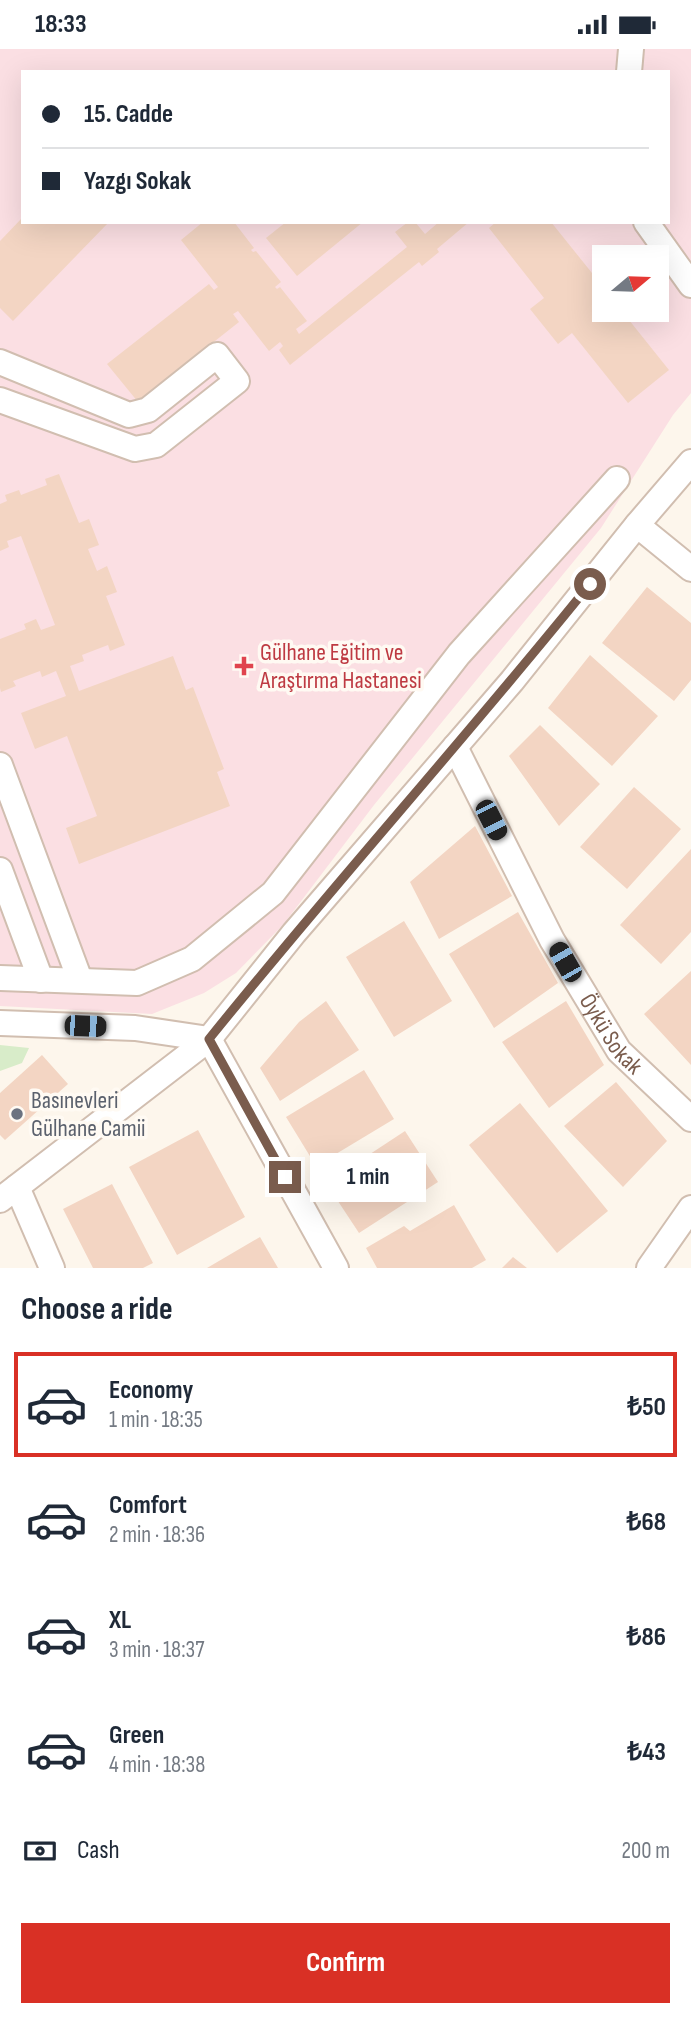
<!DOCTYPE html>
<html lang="en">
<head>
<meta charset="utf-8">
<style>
  body { margin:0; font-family:"Sofia Sans Condensed",sans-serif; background:#f2f2f3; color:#1f2937; height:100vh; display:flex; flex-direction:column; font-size:26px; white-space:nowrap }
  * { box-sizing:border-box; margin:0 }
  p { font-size:23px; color:#747a83 }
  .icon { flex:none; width:38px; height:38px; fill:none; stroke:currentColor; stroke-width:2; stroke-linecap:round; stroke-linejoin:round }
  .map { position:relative; height:1219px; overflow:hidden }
  .sheet { display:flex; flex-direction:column; background:#fff; flex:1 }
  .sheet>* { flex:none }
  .banner { position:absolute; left:21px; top:21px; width:649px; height:154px; border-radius:0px; box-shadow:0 7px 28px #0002; display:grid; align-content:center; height:154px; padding:0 21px; background:#fff }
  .needle { width:46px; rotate:71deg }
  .fabs { position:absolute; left:592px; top:196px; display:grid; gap:14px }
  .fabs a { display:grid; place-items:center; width:77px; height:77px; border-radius:0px; background:#fff; box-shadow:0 7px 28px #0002; font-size:35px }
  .end { position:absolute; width:32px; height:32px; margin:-16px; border:9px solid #7a5c4d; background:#fff; box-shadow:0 0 0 4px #fff }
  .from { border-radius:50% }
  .bubble { position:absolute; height:49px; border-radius:0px; background:#fff; box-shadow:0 7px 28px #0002; font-size:23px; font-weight:700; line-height:49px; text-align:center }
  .car { position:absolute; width:21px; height:42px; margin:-21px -10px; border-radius:9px; box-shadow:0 0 5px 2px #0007; background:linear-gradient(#222 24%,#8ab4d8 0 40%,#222 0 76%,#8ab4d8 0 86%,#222 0) }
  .banner b { display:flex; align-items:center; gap:24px; height:66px; font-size:26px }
  .banner b+b { border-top:2px solid #e0e1e3 }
  .banner i { width:18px; height:18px; background:#1f2937 }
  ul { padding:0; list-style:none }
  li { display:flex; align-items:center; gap:21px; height:105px; margin:0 14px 10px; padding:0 7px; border:4px solid transparent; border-radius:0px }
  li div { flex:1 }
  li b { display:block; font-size:26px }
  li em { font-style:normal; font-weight:700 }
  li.current { border-color:#d93025 }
  li>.icon { width:63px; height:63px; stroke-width:1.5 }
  h2 { padding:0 21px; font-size:32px; line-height:84px }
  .pay { display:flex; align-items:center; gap:18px; height:77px; padding:0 21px; font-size:26px }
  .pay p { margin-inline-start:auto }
  .primary-button { display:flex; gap:14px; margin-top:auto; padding:14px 21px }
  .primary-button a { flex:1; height:80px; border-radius:0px; background:#d93025; color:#fff; font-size:28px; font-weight:700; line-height:80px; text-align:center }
  .status { display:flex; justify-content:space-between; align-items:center; height:49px; padding:0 35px; background:#fff; direction:ltr }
  .status svg { height:19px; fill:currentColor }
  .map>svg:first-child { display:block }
  .medical { fill:#fbdfe3; fill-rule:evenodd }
  .green { fill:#d8ecc9 }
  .building { fill:#f3d5c3 }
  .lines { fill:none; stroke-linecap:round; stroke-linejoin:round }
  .minor-casing { stroke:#d1beb0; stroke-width:28 }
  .minor { stroke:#fff; stroke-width:24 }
  .route { stroke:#7a5c4d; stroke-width:9 }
  .health-dot { fill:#e0444e; stroke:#fffaf3; stroke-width:2.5 }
  .worship-dot { fill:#6b7280; stroke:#fffaf3; stroke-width:2.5 }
  .labels { text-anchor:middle; stroke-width:7; stroke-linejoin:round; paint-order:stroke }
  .health-label { font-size:24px; fill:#be3a42; stroke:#fffaf3; text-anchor:start }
  .street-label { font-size:24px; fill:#7a5c4d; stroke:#fffaf3 }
  .worship-label { font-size:24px; fill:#5b616d; stroke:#fffaf3; text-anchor:start }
</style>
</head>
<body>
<div class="status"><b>18:33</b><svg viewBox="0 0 49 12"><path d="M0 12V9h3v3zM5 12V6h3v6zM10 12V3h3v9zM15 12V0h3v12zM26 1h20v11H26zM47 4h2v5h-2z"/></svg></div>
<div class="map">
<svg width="691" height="1219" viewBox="0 0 691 1219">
  <rect width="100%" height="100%" fill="#fdf6ec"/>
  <path class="medical" d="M 0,0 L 691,0 L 691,344 L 673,366 L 601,479 L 374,756 L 283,876 L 236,924 L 204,944 L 152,965 L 0,957 ZM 23,23 L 668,23 L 668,173 L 23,173 ZM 604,208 L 656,208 L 656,261 L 604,261 Z"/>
  <path class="green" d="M 0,996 L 29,999 L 22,1014 L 0,1022 Z"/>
  <path class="building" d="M 23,168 L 23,173 L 109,173 L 13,272 L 0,259 L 0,192 Z
    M 203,173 L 234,173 L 254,199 L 251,201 L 253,203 L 256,202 L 281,233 L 275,238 L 277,240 L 280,238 L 307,272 L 296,280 L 299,285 L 407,198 L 395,183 L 408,173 L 415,173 L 425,185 L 439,173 L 469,173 L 437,200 L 439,203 L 422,217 L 419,213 L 290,316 L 279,301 L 283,297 L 280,293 L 269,302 L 238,262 L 233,265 L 239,273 L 138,353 L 107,315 L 209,235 L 214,241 L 218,238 L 181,191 Z
    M 286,173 L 363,173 L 297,227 L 266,189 Z
    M 496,173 L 551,173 L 604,239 L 604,261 L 621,261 L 669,321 L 628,354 L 572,284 L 558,295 L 530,260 L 544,249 L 489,179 Z
    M 59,425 L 79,474 L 89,470 L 99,496 L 88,500 L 97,522 L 107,517 L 117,543 L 106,547 L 125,596 L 110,602 L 108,596 L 82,606 L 84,612 L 70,617 L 79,642 L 173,607 L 186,641 L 193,638 L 224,720 L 217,723 L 230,757 L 79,815 L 66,779 L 97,767 L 67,687 L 35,700 L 21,664 L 66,647 L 56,622 L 42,628 L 40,622 L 13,632 L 16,637 L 1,643 L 0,639 L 0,590 L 26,580 L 24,575 L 36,570 L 41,581 L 55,576 L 21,487 L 7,492 L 9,498 L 0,502 L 0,455 L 7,452 L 5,446 L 19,441 L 21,446 L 47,436 L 45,430 Z
    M 647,538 L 691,574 L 691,631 L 674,652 L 602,594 Z
    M 590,606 L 658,667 L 612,717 L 548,659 Z
    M 540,676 L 600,735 L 559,777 L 509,707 Z
    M 634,738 L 681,780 L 627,840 L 580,798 Z
    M 475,777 L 512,847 L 439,890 L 410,833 Z
    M 691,800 L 691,883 L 661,915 L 620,876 Z
    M 518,863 L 558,934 L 494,979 L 449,905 Z
    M 404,872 L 452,952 L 394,988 L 346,908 Z
    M 691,922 L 691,1016 L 644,965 Z
    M 326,952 L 359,1001 L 280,1052 L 260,1019 L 299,973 Z
    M 566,952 L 604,1016 L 549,1059 L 502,993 Z
    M 42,1006 L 68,1035 L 5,1091 L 0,1086 L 0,1044 Z
    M 364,1021 L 394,1070 L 316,1117 L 286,1068 Z
    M 616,1033 L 667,1092 L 623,1138 L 564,1077 Z
    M 520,1054 L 608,1162 L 557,1204 L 469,1096 Z
    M 198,1081 L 245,1168 L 177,1206 L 129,1118 Z
    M 405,1082 L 438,1133 L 359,1184 L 326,1134 Z
    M 112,1135 L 153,1214 L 143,1219 L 93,1219 L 63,1160 Z
    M 454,1156 L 486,1211 L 472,1219 L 377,1219 L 366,1199 L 404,1177 L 410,1182 Z
    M 260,1188 L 278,1219 L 207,1219 Z
    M 513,1208 L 527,1219 L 502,1219 Z"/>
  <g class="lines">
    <defs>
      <g id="minor">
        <path d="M 629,23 L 631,0"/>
        <path d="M 646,173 L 691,236"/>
        <path d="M 0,313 L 129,366 L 148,361 L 217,306 L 237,332 L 156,396 L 135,400 L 0,351"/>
        <path d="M 637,476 L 691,520"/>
        <path id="s1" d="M 455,698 L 552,891 L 619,1002 L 691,1070"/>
        <path d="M 0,716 L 80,931"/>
        <path d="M 0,821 L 41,931"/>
        <path d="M 0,929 L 137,934 L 192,910 L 273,844 L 459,605 L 617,430"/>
        <path d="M 0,974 L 135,979 L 209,990 L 336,1219"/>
        <path d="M 17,1138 L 52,1219"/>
        <path d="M 0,1151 L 209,990 L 294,884 L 512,632 L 637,476 L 691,413"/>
        <path d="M 649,1219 L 691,1159"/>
      </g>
    </defs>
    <use href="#minor" class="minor-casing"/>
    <use href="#minor" class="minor"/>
  </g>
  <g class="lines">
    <path class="route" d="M 285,1128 L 209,990 C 333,836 466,689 590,535"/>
  </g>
  <path class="health-dot" d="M240.5 606.5h7v7h7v7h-7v7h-7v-7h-7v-7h7z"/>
  <circle class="worship-dot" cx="17" cy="1065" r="7"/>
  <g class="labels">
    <g class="health-label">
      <text x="260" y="611">Gülhane Eğitim ve<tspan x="260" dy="28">Araştırma Hastanesi</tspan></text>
    </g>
    <g class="street-label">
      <text dy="8" stroke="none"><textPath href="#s1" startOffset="327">Öykü Sokak</textPath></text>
    </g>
    <g class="worship-label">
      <text x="31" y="1059">Basınevleri<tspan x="31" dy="28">Gülhane Camii</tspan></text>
    </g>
  </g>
</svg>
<div class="fabs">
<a><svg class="needle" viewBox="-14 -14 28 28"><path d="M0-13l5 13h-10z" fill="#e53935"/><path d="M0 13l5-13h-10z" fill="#747a83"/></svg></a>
</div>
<i class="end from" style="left:590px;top:535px"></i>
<i class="end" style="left:285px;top:1128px"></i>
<div class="bubble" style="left:310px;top:1104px;width:116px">1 min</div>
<i class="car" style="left:491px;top:771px;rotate:153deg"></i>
<i class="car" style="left:565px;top:913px;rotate:330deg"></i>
<i class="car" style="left:85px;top:977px;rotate:92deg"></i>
<div class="banner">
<b><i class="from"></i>15. Cadde</b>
<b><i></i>Yazgı Sokak</b>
</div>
</div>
<section class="sheet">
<h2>Choose a ride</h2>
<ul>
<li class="current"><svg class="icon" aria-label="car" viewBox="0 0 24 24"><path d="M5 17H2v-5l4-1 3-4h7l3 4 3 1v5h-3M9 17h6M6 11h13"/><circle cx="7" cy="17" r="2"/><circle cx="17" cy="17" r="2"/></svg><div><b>Economy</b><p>1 min · 18:35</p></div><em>₺50</em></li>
<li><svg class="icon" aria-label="car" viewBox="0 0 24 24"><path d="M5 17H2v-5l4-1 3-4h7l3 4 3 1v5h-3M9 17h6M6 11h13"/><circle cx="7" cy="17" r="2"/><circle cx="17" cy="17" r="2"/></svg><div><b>Comfort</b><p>2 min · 18:36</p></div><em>₺68</em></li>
<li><svg class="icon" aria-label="car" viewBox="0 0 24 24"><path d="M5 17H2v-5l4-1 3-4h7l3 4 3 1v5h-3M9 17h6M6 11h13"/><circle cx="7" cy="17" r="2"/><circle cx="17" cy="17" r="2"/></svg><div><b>XL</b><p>3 min · 18:37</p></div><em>₺86</em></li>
<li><svg class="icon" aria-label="car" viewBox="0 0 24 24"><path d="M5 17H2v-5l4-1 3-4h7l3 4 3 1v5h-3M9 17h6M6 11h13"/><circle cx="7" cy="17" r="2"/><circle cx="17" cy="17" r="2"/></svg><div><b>Green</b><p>4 min · 18:38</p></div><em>₺43</em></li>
</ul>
<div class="pay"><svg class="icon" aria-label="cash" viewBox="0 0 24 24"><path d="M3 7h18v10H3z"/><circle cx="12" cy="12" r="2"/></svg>Cash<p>200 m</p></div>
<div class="primary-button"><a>Confirm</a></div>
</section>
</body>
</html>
